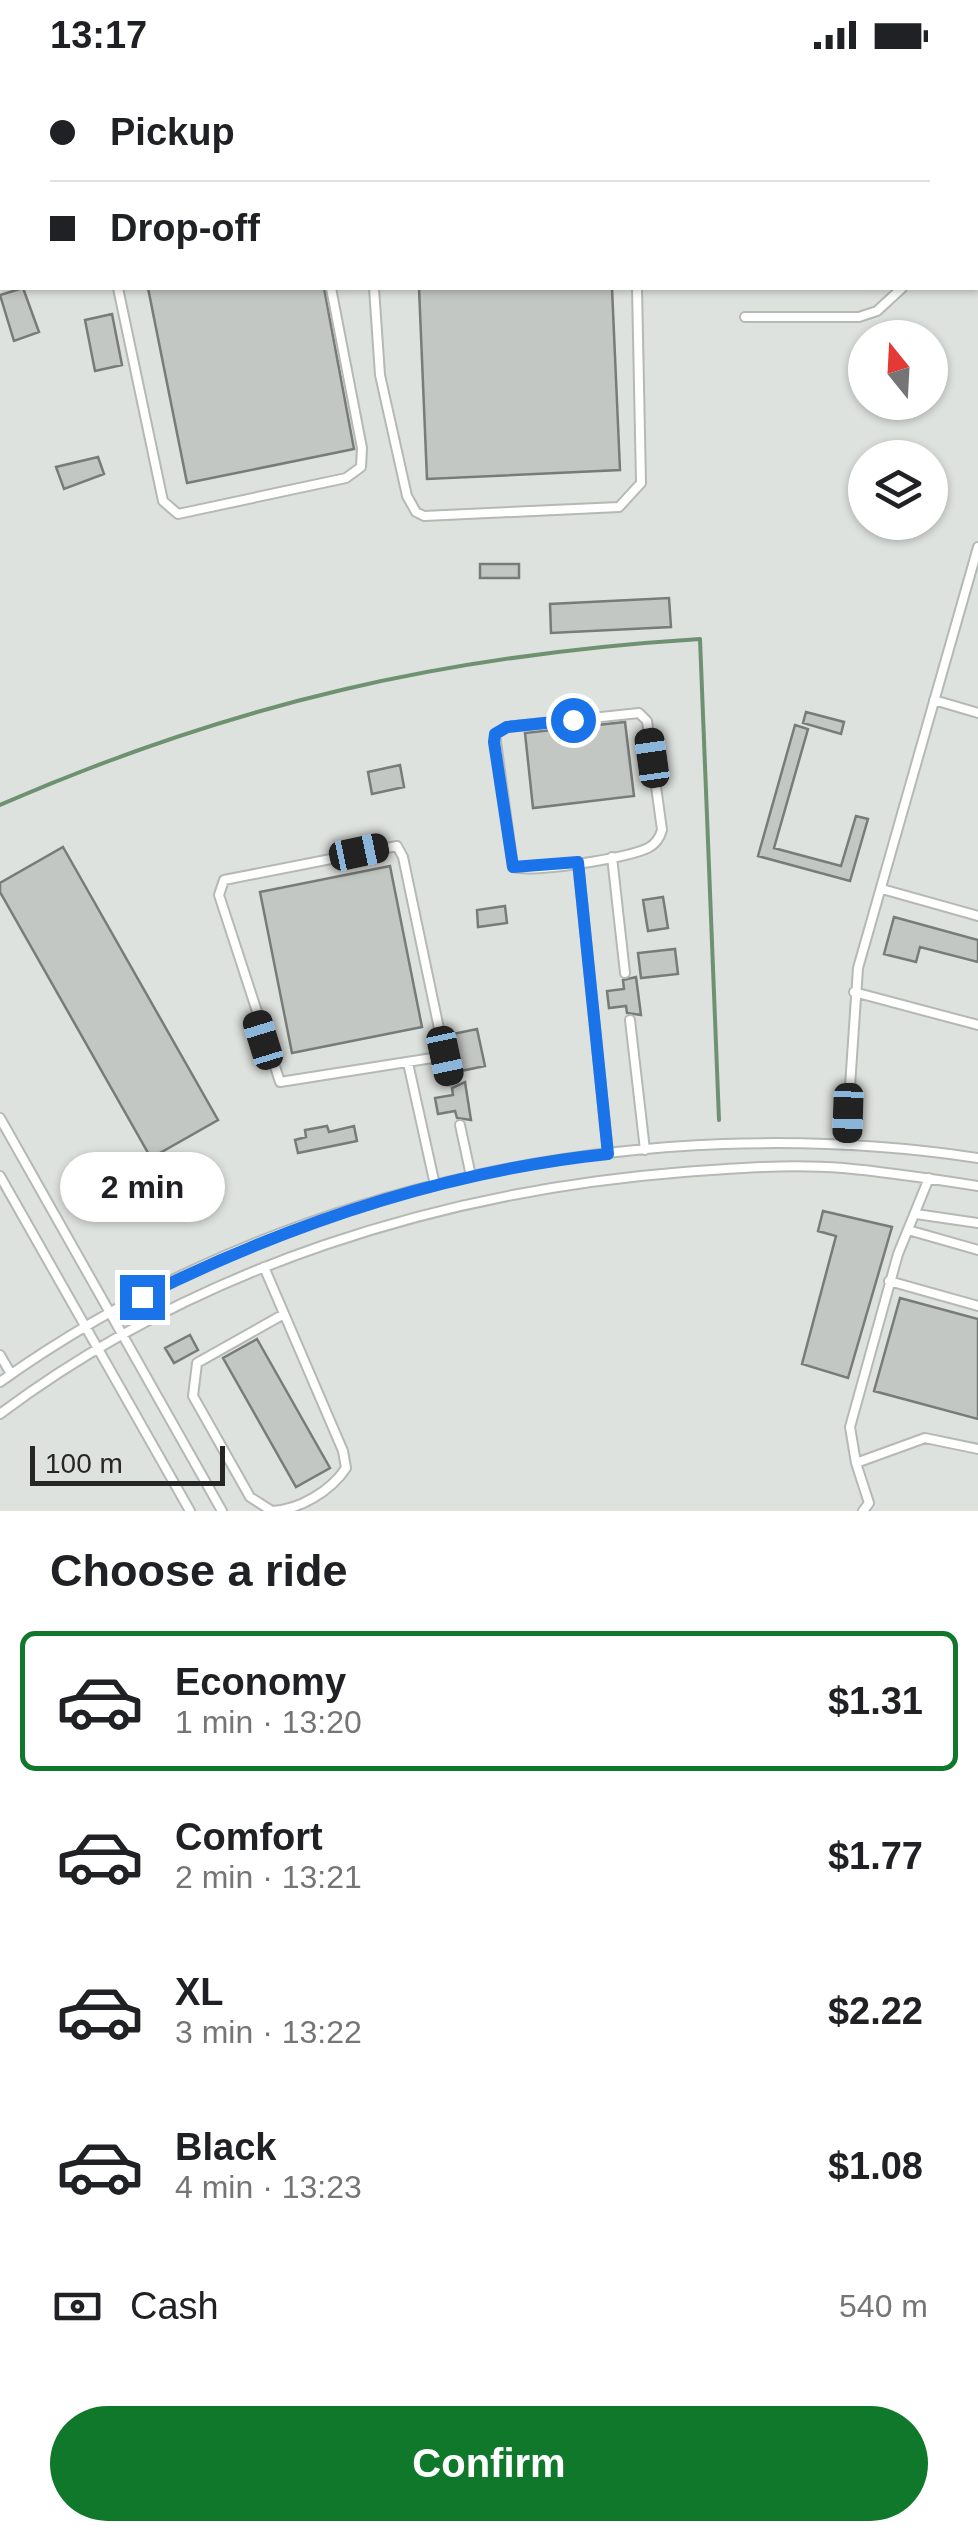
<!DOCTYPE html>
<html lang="en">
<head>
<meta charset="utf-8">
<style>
  body { margin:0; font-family:Arial,sans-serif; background:#f2f2f2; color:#202124; height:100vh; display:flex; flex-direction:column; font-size:38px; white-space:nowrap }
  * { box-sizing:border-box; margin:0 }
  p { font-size:32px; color:#757577 }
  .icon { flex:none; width:55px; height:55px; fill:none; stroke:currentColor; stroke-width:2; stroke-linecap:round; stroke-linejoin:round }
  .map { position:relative; height:1441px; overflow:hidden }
  .sheet { display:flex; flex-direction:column; background:#fff; flex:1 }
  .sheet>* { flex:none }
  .banner { position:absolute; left:0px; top:0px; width:980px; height:220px; box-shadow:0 2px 8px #0004; display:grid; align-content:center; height:220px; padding:0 50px; background:#fff }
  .needle { width:65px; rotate:342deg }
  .tools { position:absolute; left:848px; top:250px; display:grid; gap:20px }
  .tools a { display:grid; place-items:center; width:100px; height:100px; border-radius:50%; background:#fff; box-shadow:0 2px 8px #0004; font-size:50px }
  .scale { position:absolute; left:30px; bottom:25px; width:195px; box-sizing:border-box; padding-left:10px; border:5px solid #252625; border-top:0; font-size:28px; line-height:35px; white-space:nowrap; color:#252625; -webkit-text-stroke:8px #dee2de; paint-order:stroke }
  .end { position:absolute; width:45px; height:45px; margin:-22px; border:12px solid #1a73e8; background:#fff; box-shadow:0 0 0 5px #fff }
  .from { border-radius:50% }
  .bubble { position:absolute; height:70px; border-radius:35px; background:#fff; box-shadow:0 2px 8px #0004; font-size:32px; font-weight:700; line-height:70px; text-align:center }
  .car { position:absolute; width:30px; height:60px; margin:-30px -15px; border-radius:12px; box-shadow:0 0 8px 2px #0007; background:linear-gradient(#222 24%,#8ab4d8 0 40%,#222 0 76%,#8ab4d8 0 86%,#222 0) }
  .banner b { display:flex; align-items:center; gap:35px; height:95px; font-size:38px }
  .banner b+b { border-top:2px solid #e0e0e0 }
  .banner i { width:25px; height:25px; background:#202124 }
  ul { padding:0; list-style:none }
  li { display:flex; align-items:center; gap:30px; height:140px; margin:0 20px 15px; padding:0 30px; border:5px solid transparent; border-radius:15px }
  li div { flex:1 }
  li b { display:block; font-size:38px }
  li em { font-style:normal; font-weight:700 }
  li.selected { border-color:#10782b }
  li>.icon { width:90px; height:90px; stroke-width:1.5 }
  h2 { padding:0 50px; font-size:45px; line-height:120px }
  .pay { display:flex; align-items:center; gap:25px; height:110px; padding:0 50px; font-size:38px }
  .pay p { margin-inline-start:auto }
  .action { display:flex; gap:20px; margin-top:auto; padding:20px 50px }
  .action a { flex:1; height:115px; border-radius:60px; background:#10782b; color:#fff; font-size:40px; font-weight:700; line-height:115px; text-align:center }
  .status { display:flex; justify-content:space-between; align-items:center; height:70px; padding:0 50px; background:#fff; direction:ltr }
  .status svg { height:28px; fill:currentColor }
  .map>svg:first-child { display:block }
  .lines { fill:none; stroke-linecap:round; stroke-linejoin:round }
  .stream { stroke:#6e9271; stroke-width:4 }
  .building { fill:#c3c7c3; stroke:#787c78; stroke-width:2.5 }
  .service-casing { stroke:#b5b9b5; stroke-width:12 }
  .service { stroke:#fff; stroke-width:8 }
  .route { stroke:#1a73e8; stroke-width:12 }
</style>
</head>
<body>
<div class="status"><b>13:17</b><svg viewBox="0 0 49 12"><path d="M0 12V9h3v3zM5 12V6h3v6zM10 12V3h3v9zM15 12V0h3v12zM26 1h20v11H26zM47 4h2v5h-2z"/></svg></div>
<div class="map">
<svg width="978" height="1441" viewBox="0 0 978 1441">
  <rect width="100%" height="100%" fill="#dee2de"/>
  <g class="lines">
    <path class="stream" d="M 0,735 C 234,633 446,585 700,569 L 719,1050"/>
  </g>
  <path class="building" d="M 23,218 L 39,262 L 14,271 L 0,225 Z
    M 148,218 L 324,218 L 354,379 L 187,413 Z
    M 419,218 L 612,218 L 620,400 L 427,409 Z
    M 112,244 L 122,295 L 95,301 L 85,250 Z
    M 98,387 L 104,404 L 64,419 L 56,397 Z
    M 480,494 L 519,494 L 519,508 L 480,508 Z
    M 669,528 L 671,557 L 551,563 L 550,534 Z
    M 806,642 L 844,652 L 841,664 L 803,653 Z
    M 625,652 L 634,726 L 533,738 L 525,663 Z
    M 795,655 L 808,659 L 774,778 L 841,796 L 856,746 L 868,749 L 850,811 L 758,786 Z
    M 400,695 L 404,717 L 372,724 L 368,702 Z
    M 63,777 L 218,1050 L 151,1088 L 0,822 L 0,813 Z
    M 390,796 L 422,957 L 292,983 L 260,822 Z
    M 663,827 L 668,858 L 648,861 L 643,830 Z
    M 505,836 L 507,853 L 478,857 L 477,840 Z
    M 894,847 L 978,870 L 978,892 L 920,877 L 916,892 L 884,884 Z
    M 675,879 L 678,904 L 641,908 L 638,883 Z
    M 636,907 L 641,945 L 627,943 L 626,936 L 609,938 L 607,921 L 624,919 L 623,910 Z
    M 477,959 L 485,996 L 461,1001 L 453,964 Z
    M 465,1012 L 471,1050 L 457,1048 L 455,1041 L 438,1044 L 435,1028 L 453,1025 L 452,1018 Z
    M 327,1056 L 329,1062 L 354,1056 L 357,1071 L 298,1083 L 295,1070 L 306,1067 L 305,1060 Z
    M 823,1141 L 892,1157 L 848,1308 L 802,1294 L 836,1166 L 818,1161 Z
    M 900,1228 L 978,1249 L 978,1349 L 874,1321 Z
    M 190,1265 L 198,1280 L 174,1293 L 165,1278 Z
    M 257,1269 L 330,1398 L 296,1417 L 223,1288 Z"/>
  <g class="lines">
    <defs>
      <path id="service" d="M 60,0 L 61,2
        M 76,0 L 77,2
        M 529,0 L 529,2
        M 565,0 L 565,2
        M 131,2 L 142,0
        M 221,2 L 232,0
        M 367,2 L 384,0
        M 0,65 L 2,64
        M 0,89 L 2,89
        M 0,137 L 2,144
        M 978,149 L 978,148
        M 118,218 L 163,431 L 178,444 L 346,408 L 361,397 L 362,378 L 331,218
        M 374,218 L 380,305 L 407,426 L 416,442 L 424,446 L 619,437 L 641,413 L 637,218
        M 745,247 L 859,247 L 877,241 L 902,218
        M 934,630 L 978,643
        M 639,643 L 647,651 L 662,760 C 660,767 656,774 648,778 C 627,788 534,803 513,797 L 495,664 L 507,657 Z
        M 612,787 L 625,903
        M 578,792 L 608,1084
        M 882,819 L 978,846
        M 854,922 L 978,955
        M 630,950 L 645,1080
        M 445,986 L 280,1012 L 219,825 L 224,810 L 397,776 L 403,787 L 450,1011
        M 408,993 L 435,1115
        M 0,1048 L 222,1441
        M 460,1055 L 471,1106
        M 846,1075 L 858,898 L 978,477
        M 0,1106 L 190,1441
        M 929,1108 L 898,1184 L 850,1357 L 856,1393 L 925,1368 L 978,1379
        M 916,1144 L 978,1153
        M 908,1160 L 978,1180
        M 264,1197 L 343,1381 L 346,1398 C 331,1421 299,1440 272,1441 L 250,1427 L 193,1326 L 197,1293 L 284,1244
        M 889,1211 L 978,1236
        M 0,1285 L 11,1304
        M 0,1312 C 278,1114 643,1038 978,1088
        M 0,1344 C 196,1197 441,1121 684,1102 C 736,1098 790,1094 843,1098 C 888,1102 933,1109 978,1116
        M 856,1393 L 869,1433 L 863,1441"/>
    </defs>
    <use href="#service" class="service-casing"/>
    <use href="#service" class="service"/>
  </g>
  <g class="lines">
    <path class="route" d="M 142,1227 C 288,1154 445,1101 608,1084 L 578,792 L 513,797 L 494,672 L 495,664 L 507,657 L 573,650"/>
  </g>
</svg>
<div class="tools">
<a><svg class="needle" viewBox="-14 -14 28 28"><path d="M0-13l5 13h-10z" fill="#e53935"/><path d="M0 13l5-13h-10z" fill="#757577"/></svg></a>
<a><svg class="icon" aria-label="layers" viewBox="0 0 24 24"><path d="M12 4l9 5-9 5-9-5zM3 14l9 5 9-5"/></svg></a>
</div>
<div class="scale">100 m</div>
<i class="end from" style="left:573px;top:650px"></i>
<i class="end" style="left:142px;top:1227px"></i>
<div class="bubble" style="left:60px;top:1082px;width:165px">2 min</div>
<i class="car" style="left:652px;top:688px;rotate:352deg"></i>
<i class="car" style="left:359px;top:782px;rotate:78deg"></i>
<i class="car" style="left:263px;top:970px;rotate:343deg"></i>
<i class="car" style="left:445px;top:986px;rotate:168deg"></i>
<i class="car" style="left:848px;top:1043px;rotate:182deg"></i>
<div class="banner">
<b><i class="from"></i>Pickup</b>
<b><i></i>Drop-off</b>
</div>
</div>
<section class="sheet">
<h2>Choose a ride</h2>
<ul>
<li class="selected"><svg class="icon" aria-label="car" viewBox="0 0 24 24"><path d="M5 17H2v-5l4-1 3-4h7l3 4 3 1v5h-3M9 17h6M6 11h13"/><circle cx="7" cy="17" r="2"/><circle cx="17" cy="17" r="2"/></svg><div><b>Economy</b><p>1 min · 13:20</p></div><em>$1.31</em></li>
<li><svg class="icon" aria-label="car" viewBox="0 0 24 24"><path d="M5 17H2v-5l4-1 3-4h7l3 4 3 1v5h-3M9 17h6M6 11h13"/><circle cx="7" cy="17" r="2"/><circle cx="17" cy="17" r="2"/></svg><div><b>Comfort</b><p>2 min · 13:21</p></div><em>$1.77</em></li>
<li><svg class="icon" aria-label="car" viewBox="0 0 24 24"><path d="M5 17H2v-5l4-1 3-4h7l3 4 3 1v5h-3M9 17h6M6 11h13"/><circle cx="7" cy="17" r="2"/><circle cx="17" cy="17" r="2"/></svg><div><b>XL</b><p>3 min · 13:22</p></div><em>$2.22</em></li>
<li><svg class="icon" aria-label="car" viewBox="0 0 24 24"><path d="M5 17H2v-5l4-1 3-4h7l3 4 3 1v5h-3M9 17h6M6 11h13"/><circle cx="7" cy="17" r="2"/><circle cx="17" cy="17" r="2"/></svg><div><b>Black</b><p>4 min · 13:23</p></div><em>$1.08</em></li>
</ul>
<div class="pay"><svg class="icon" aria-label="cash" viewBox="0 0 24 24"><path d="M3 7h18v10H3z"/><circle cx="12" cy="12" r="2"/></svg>Cash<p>540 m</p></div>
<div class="action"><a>Confirm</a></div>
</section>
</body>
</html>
